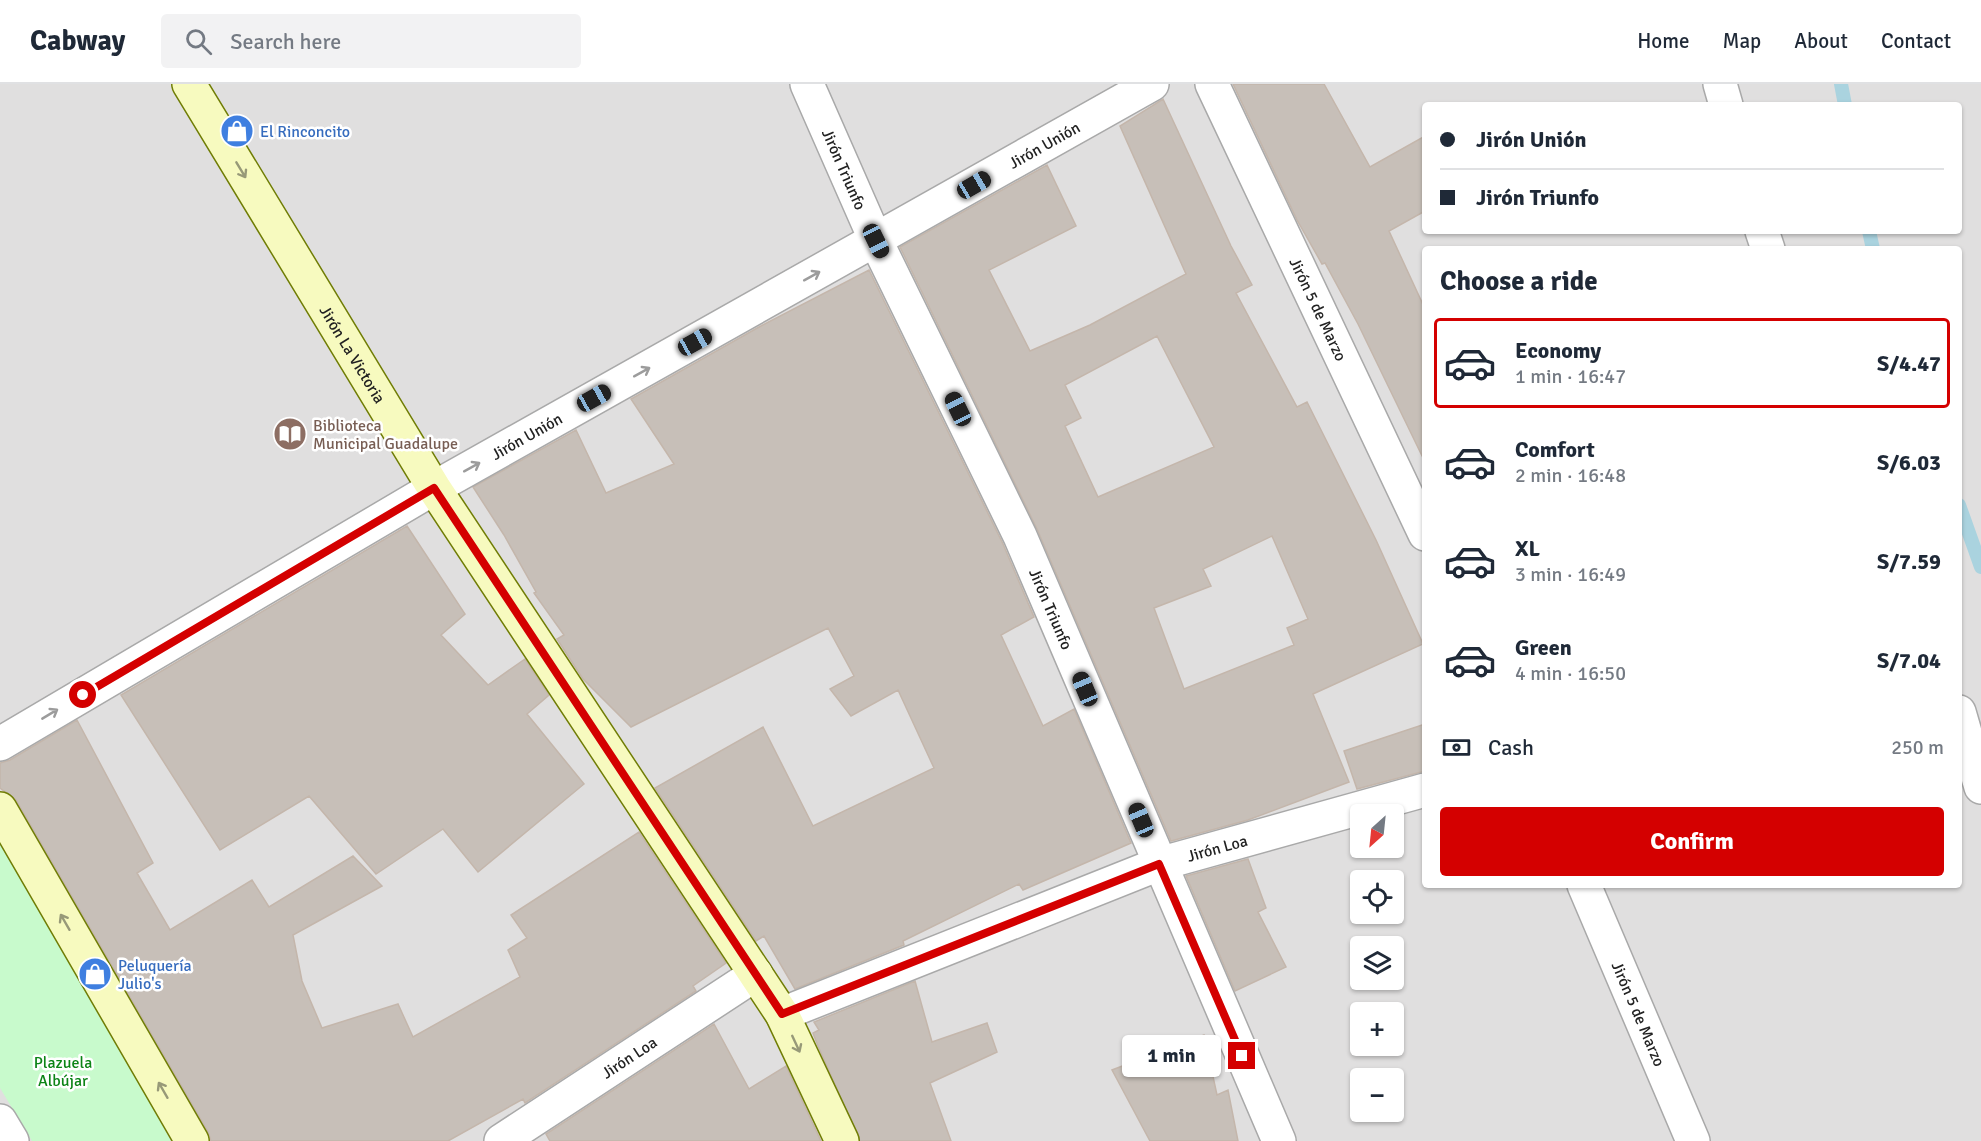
<!DOCTYPE html>
<html lang="en">
<head>
<meta charset="utf-8">
<style>
  body { margin:0; font-family:Signika,sans-serif; background:#f2f2f3; color:#1f2937; height:100vh; display:flex; flex-direction:column; font-size:22px; white-space:nowrap }
  * { box-sizing:border-box; margin:0 }
  p { font-size:20px; color:#747a83 }
  .icon { flex:none; width:33px; height:33px; fill:none; stroke:currentColor; stroke-width:2; stroke-linecap:round; stroke-linejoin:round }
  .map { position:relative; flex:1; overflow:hidden }
  .side { position:absolute; left:1422px; top:162px; width:540px; height:642px; display:flex; flex-direction:column; background:#fff; border-radius:6px; box-shadow:0 2px 4px #0004 }
  .side>* { flex:none }
  .guide { position:absolute; left:1422px; top:18px; width:540px; height:132px; border-radius:6px; box-shadow:0 2px 4px #0004; display:grid; align-content:center; height:132px; padding:0 18px; background:#fff }
  .needle { width:39px; rotate:207deg }
  .controls { position:absolute; left:1350px; top:720px; display:grid; gap:12px }
  .controls a { display:grid; place-items:center; width:54px; height:54px; border-radius:6px; background:#fff; box-shadow:0 2px 4px #0004; font-size:30px }
  .end { position:absolute; width:27px; height:27px; margin:-14px; border:8px solid #d40000; background:#fff; box-shadow:0 0 0 3px #fff }
  .from { border-radius:50% }
  .bubble { position:absolute; height:42px; border-radius:6px; background:#fff; box-shadow:0 2px 4px #0004; font-size:20px; font-weight:800; line-height:42px; text-align:center }
  .car { position:absolute; width:18px; height:36px; margin:-18px -9px; border-radius:8px; box-shadow:0 0 4px 2px #0007; background:linear-gradient(#222 24%,#8ab4d8 0 40%,#222 0 76%,#8ab4d8 0 86%,#222 0) }
  .guide b { display:flex; align-items:center; gap:21px; height:57px; font-size:22px }
  .guide b+b { border-top:2px solid #e0e1e3 }
  .guide i { width:15px; height:15px; background:#1f2937 }
  ul { padding:0; list-style:none }
  li { display:flex; align-items:center; gap:18px; height:90px; margin:0 12px 9px; padding:0 6px; border:3px solid transparent; border-radius:6px }
  li div { flex:1 }
  li b { display:block; font-size:22px }
  li em { font-style:normal; font-weight:800 }
  li.current { border-color:#d40000 }
  li>.icon { width:54px; height:54px; stroke-width:1.5 }
  h2 { padding:0 18px; font-size:27px; line-height:72px }
  .pay { display:flex; align-items:center; gap:15px; height:66px; padding:0 18px; font-size:22px }
  .pay p { margin-inline-start:auto }
  .cta { display:flex; gap:12px; margin-top:auto; padding:12px 18px }
  .cta a { flex:1; height:69px; border-radius:6px; background:#d40000; color:#fff; font-size:24px; font-weight:800; line-height:69px; text-align:center }
  header { display:flex; align-items:center; gap:36px; box-sizing:border-box; height:84px; padding:0 30px; background:#fff; border-bottom:2px solid #e0e1e3 }
  header strong { font-size:28px }
  nav { display:flex; gap:33px; margin-inline-start:auto; font-size:21px }
  .search { width:420px; height:54px; background:#f2f2f3; display:flex; align-items:center; gap:15px; box-sizing:border-box; padding:0 21px; border-radius:6px; color:#747a83; font-size:22px }
  .map>svg:first-child { display:block }
  .residential { fill:#e0dfdf; fill-rule:evenodd }
  .park { fill:#c8facc }
  .lines { fill:none; stroke-linecap:round; stroke-linejoin:round }
  .stream { stroke:#aad3df; stroke-width:14 }
  .building { fill:#c7bfb8; stroke:#c4b6ab; stroke-width:1.5; fill-rule:evenodd }
  .street-casing { stroke:#a9a9a9; stroke-width:36 }
  .secondary-casing { stroke:#707d05; stroke-width:36 }
  .street { stroke:#fff; stroke-width:33 }
  .secondary { stroke:#f7fabf; stroke-width:33 }
  .oneway { stroke:#979978 }
  .oneway2 { stroke:#9c9c9c }
  .route { stroke:#d40000; stroke-width:8 }
  .labels { text-anchor:middle; stroke-width:5; stroke-linejoin:round; paint-order:stroke }
  .shop-label { font-size:16px; fill:#366cbe; stroke:#fff; text-anchor:start }
  .street-label { font-size:16px; fill:#222; stroke:#fff }
  .education-label { font-size:16px; fill:#785e54; stroke:#fff; text-anchor:start }
  .park-label { font-size:16px; fill:#0c8416; stroke:#fff }
</style>
</head>
<body>
<header>
<strong>Cabway</strong>
<div class="search"><svg class="icon" aria-label="search" viewBox="0 0 24 24"><circle cx="10" cy="10" r="6"/><path d="M15 15l6 6"/></svg>Search here</div>
<nav><a>Home</a><a>Map</a><a>About</a><a>Contact</a></nav>
</header>
<div class="map">
<svg width="1981" height="1057" viewBox="0 0 1981 1057">
  <rect width="100%" height="100%" fill="#f2efe9"/>
  <path class="residential" d="M 0,0 L 1981,0 L 1981,1057 L 0,1057 ZM 1425,21 L 1959,21 L 1959,147 L 1425,147 ZM 1425,165 L 1959,165 L 1959,801 L 1425,801 ZM 1360,730 L 1394,730 L 1394,764 L 1360,764 ZM 1360,796 L 1394,796 L 1394,830 L 1360,830 ZM 1360,862 L 1394,862 L 1394,896 L 1360,896 ZM 1360,928 L 1394,928 L 1394,962 L 1360,962 ZM 1360,994 L 1394,994 L 1394,1028 L 1360,1028 Z"/>
  <path class="park" d="M 0,741 L 171,1057 L 32,1057 L 0,1004 Z"/>
  <g class="lines">
    <path class="stream" d="M 1841,0 L 1845,21
      M 1869,147 L 1873,165
      M 1959,421 L 1981,483"/>
  </g>
  <path class="building" d="M 1233,0 L 1324,0 L 1370,83 L 1425,52 L 1425,127 L 1389,147 L 1425,225 L 1425,378 L 1358,240 L 1325,179 L 1322,180 L 1297,136 Z
    M 1163,15 L 1231,162 L 1252,201 L 1236,209 L 1297,323 L 1307,318 L 1376,456 L 1423,560 L 1313,610 L 1349,698 L 1248,736 L 1171,757 L 1037,445 L 900,163 L 1047,81 L 1076,142 L 989,186 L 1030,267 L 1090,241 L 1186,190 L 1120,42 ZM 1157,252 L 1214,363 L 1098,413 L 1065,342 L 1081,334 L 1065,301 ZM 1272,452 L 1308,535 L 1287,544 L 1294,561 L 1184,605 L 1154,524 L 1211,502 L 1203,485 Z
    M 869,186 L 1003,460 L 1034,533 L 1001,551 L 1043,642 L 1074,625 L 1131,759 L 1023,806 L 1019,800 L 903,857 L 904,861 L 795,905 L 764,852 L 756,857 L 655,704 L 763,643 L 813,742 L 934,684 L 898,606 L 851,632 L 830,605 L 854,592 L 828,544 L 631,643 L 583,595 L 557,555 L 564,551 L 534,509 L 536,508 L 504,451 L 473,403 L 576,346 L 606,409 L 674,380 L 631,315 L 759,243 Z
    M 407,442 L 465,530 L 441,551 L 488,601 L 525,575 L 549,611 L 527,630 L 584,700 L 478,788 L 443,745 L 376,790 L 309,712 L 220,766 L 121,611 Z
    M 77,636 L 153,779 L 137,789 L 170,846 L 252,796 L 269,823 L 353,772 L 382,802 L 293,851 L 302,897 L 322,944 L 398,920 L 413,953 L 520,893 L 508,866 L 527,854 L 511,831 L 639,748 L 726,879 L 693,902 L 696,907 L 525,1019 L 523,1015 L 448,1057 L 211,1057 L 208,1048 L 16,716 L 0,704 L 0,679 L 10,676 Z
    M 1425,640 L 1425,687 L 1357,705 L 1344,667 Z
    M 1248,775 L 1266,824 L 1258,828 L 1286,883 L 1235,907 L 1186,792 Z
    M 915,897 L 932,958 L 987,939 L 997,968 L 930,999 L 951,1057 L 860,1057 L 818,962 L 813,949 L 819,946 L 814,938 Z
    M 714,940 L 749,1005 L 786,982 L 821,1057 L 550,1057 L 546,1050 Z
    M 1204,951 L 1217,1011 L 1228,1006 L 1238,1057 L 1150,1057 L 1112,986 Z"/>
  <g class="lines">
    <defs>
      <g id="street">
        <path id="s1" d="M 807,0 L 876,157 L 1020,452 L 1279,1057"/>
        <path id="s2" d="M 1212,0 L 1425,450"/>
        <path d="M 1720,0 L 1726,21"/>
        <path d="M 1762,147 L 1768,165"/>
        <path d="M 1959,628 L 1981,703"/>
        <path id="s3" d="M 0,660 L 434,404 L 1152,0"/>
        <path id="s4" d="M 1584,801 L 1693,1057"/>
        <path id="s5" d="M 782,930 L 1159,780 L 1425,706"/>
        <path d="M 0,1037 L 12,1057"/>
        <path id="s6" d="M 501,1057 L 756,890"/>
      </g>
      <g id="secondary">
        <path id="s7" d="M 189,0 L 434,404 L 782,930 L 842,1057"/>
        <path d="M 0,725 L 192,1057"/>
      </g>
    </defs>
    <use href="#street" class="street-casing"/>
    <use href="#secondary" class="secondary-casing"/>
    <use href="#street" class="street"/>
    <use href="#secondary" class="secondary"/>
  </g>
  <defs><path id="oneway-shaft" d="M-6 0H5M1.5-3L5.5 0L1.5 3" fill="none" stroke-width="1.6" stroke-linecap="round" stroke-linejoin="round" transform="scale(1.5)"/></defs>
  <g class="oneway">
    <use href="#oneway-shaft" transform="translate(241 86) rotate(59)"/>
    <use href="#oneway-shaft" transform="translate(65 838) rotate(-120)"/>
    <use href="#oneway-shaft" transform="translate(796 960) rotate(65)"/>
    <use href="#oneway-shaft" transform="translate(163 1006) rotate(-120)"/>
  </g>
  <g class="oneway2">
    <use href="#oneway-shaft" transform="translate(812 192) rotate(-29)"/>
    <use href="#oneway-shaft" transform="translate(642 288) rotate(-29)"/>
    <use href="#oneway-shaft" transform="translate(472 383) rotate(-29)"/>
    <use href="#oneway-shaft" transform="translate(50 630) rotate(-31)"/>
  </g>
  <g class="lines">
    <path class="route" d="M 83,611 L 434,404 L 782,930 L 1159,780 L 1242,972"/>
  </g>
  <defs>
    <symbol id="shop-disc" viewBox="-11 -11 22 22"><circle r="9.5" fill="#3f7fe0" stroke="#fff"/><path d="M-5-2.5h2.3a2.7 3.5 0 0 1 5.4 0H5L5.5 6h-11ZM-1.5-2.5h3a1.5 2.3 0 0 0-3 0Z" fill="#fff"/></symbol>
    <symbol id="library-disc" viewBox="-11 -11 22 22"><circle r="9.5" fill="#8d6e63" stroke="#fff"/><path d="M-6-4Q-3-5.5-.7-3.5V5Q-3 3-6 4ZM6-4Q3-5.5 .7-3.5V5Q3 3 6 4Z" fill="#fff"/></symbol>
  </defs>
  <g fill-rule="evenodd">
    <use href="#shop-disc" x="218" y="28" width="38" height="38"/>
    <use href="#library-disc" x="271" y="331" width="38" height="38"/>
    <use href="#shop-disc" x="76" y="871" width="38" height="38"/>
  </g>
  <g class="labels">
    <g class="shop-label">
      <text x="260" y="53">El Rinconcito</text>
      <text x="118" y="887">Peluquería<tspan x="118" dy="18">Julio's</tspan></text>
    </g>
    <g class="street-label">
      <text dy="6" stroke="none"><textPath href="#s3" startOffset="1204">Jirón Unión</textPath></text>
      <text dy="6" stroke="none"><textPath href="#s1" startOffset="93">Jirón Triunfo</textPath></text>
      <text dy="6" stroke="none"><textPath href="#s2" startOffset="249">Jirón 5 de Marzo</textPath></text>
      <text dy="6" stroke="none"><textPath href="#s7" startOffset="316">Jirón La Victoria</textPath></text>
      <text dy="6" stroke="none"><textPath href="#s3" startOffset="610">Jirón Unión</textPath></text>
      <text dy="6" stroke="none"><textPath href="#s1" startOffset="579">Jirón Triunfo</textPath></text>
      <text dy="6" stroke="none"><textPath href="#s5" startOffset="466">Jirón Loa</textPath></text>
      <text dy="6" stroke="none"><textPath href="#s4" startOffset="140">Jirón 5 de Marzo</textPath></text>
      <text dy="6" stroke="none"><textPath href="#s6" startOffset="153">Jirón Loa</textPath></text>
    </g>
    <g class="education-label">
      <text x="313" y="347">Biblioteca<tspan x="313" dy="18">Municipal Guadalupe</tspan></text>
    </g>
    <g class="park-label">
      <text x="63" y="984">Plazuela<tspan x="63" dy="18">Albújar</tspan></text>
    </g>
  </g>
</svg>
<div class="controls">
<a><svg class="needle" viewBox="-14 -14 28 28"><path d="M0-13l5 13h-10z" fill="#e53935"/><path d="M0 13l5-13h-10z" fill="#747a83"/></svg></a>
<a><svg class="icon" aria-label="locate" viewBox="0 0 24 24"><circle cx="12" cy="12" r="6"/><path d="M12 2v4M12 18v4M2 12h4M18 12h4"/></svg></a>
<a><svg class="icon" aria-label="layers" viewBox="0 0 24 24"><path d="M12 4l9 5-9 5-9-5zM3 14l9 5 9-5"/></svg></a>
<a>+</a>
<a>−</a>
</div>
<i class="end from" style="left:83px;top:611px"></i>
<i class="end" style="left:1242px;top:972px"></i>
<div class="bubble" style="left:1122px;top:951px;width:99px">1 min</div>
<i class="car" style="left:974px;top:101px;rotate:60deg"></i>
<i class="car" style="left:876px;top:157px;rotate:154deg"></i>
<i class="car" style="left:695px;top:258px;rotate:61deg"></i>
<i class="car" style="left:594px;top:314px;rotate:61deg"></i>
<i class="car" style="left:958px;top:325px;rotate:334deg"></i>
<i class="car" style="left:1085px;top:605px;rotate:337deg"></i>
<i class="car" style="left:1141px;top:736px;rotate:337deg"></i>
<div class="guide">
<b><i class="from"></i>Jirón Unión</b>
<b><i></i>Jirón Triunfo</b>
</div>
<section class="side">
<h2>Choose a ride</h2>
<ul>
<li class="current"><svg class="icon" aria-label="car" viewBox="0 0 24 24"><path d="M5 17H2v-5l4-1 3-4h7l3 4 3 1v5h-3M9 17h6M6 11h13"/><circle cx="7" cy="17" r="2"/><circle cx="17" cy="17" r="2"/></svg><div><b>Economy</b><p>1 min · 16:47</p></div><em>S/4.47</em></li>
<li><svg class="icon" aria-label="car" viewBox="0 0 24 24"><path d="M5 17H2v-5l4-1 3-4h7l3 4 3 1v5h-3M9 17h6M6 11h13"/><circle cx="7" cy="17" r="2"/><circle cx="17" cy="17" r="2"/></svg><div><b>Comfort</b><p>2 min · 16:48</p></div><em>S/6.03</em></li>
<li><svg class="icon" aria-label="car" viewBox="0 0 24 24"><path d="M5 17H2v-5l4-1 3-4h7l3 4 3 1v5h-3M9 17h6M6 11h13"/><circle cx="7" cy="17" r="2"/><circle cx="17" cy="17" r="2"/></svg><div><b>XL</b><p>3 min · 16:49</p></div><em>S/7.59</em></li>
<li><svg class="icon" aria-label="car" viewBox="0 0 24 24"><path d="M5 17H2v-5l4-1 3-4h7l3 4 3 1v5h-3M9 17h6M6 11h13"/><circle cx="7" cy="17" r="2"/><circle cx="17" cy="17" r="2"/></svg><div><b>Green</b><p>4 min · 16:50</p></div><em>S/7.04</em></li>
</ul>
<div class="pay"><svg class="icon" aria-label="cash" viewBox="0 0 24 24"><path d="M3 7h18v10H3z"/><circle cx="12" cy="12" r="2"/></svg>Cash<p>250 m</p></div>
<div class="cta"><a>Confirm</a></div>
</section>
</div>
</body>
</html>
